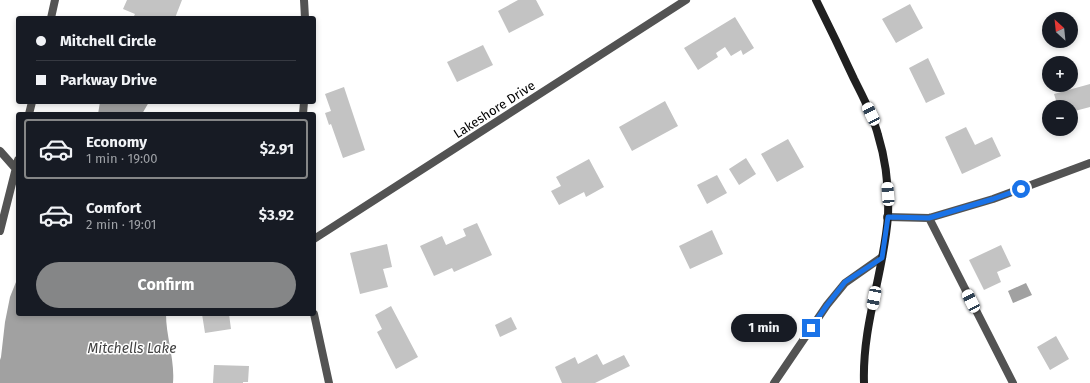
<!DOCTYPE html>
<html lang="en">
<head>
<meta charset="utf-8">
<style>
  body { margin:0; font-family:"Fira Sans",sans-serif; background:#20242c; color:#f1f3f6; height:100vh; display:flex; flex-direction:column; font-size:15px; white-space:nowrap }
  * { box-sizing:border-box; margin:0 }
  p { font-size:13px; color:#9ea1a6 }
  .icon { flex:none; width:22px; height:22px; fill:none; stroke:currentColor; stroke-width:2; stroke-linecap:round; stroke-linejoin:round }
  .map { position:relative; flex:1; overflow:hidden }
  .side { position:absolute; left:16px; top:112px; width:300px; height:204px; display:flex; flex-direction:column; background:#171b24; border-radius:4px; box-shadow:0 2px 6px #0003 }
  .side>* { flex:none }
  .hud { position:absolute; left:16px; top:16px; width:300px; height:88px; border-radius:4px; box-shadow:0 2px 6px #0003; display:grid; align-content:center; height:88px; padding:0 20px; background:#171b24 }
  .needle { width:26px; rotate:333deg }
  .tools { position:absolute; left:1042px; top:12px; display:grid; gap:8px }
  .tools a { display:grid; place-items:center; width:36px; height:36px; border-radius:50%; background:#171b24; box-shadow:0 2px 6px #0003; font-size:20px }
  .end { position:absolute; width:18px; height:18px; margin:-9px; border:5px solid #1a73e8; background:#fff; box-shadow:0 0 0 2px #fff }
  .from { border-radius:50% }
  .bubble { position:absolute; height:28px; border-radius:14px; background:#171b24; box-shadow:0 2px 6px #0003; font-size:13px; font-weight:700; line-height:28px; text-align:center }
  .car { position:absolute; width:12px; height:24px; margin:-12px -6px; border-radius:5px; box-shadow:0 0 3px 1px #0007; background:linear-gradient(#fff 24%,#345 0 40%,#fff 0 76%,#345 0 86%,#fff 0) }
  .hud b { display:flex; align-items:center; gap:14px; height:38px; font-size:15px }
  .hud b+b { border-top:1px solid #363941 }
  .hud i { width:10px; height:10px; background:#f1f3f6 }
  ul { padding:7px 0 0; list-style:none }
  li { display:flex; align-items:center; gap:12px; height:60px; margin:0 8px 6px; padding:0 12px; border:2px solid transparent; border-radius:4px }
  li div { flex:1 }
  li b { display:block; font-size:15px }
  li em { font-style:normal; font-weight:700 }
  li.selected { border-color:#858687 }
  li>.icon { width:36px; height:36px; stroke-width:1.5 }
  .button { display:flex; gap:8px; margin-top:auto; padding:8px 20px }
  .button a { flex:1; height:46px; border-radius:24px; background:#858687; color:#fff; font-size:16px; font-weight:700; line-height:46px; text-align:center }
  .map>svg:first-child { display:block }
  .water { fill:#a1a1a1 }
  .building { fill:#c3c3c3 }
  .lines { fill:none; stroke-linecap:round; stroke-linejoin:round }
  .street { stroke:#535353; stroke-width:8 }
  .secondary { stroke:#202020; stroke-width:8 }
  .route { stroke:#1a73e8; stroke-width:5 }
  .labels { text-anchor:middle; stroke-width:3; stroke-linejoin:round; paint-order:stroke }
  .street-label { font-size:13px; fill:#000; stroke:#fff }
  .water-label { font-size:14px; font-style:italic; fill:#424242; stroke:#fff }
</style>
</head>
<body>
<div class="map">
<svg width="1090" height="383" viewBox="0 0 1090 383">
  <rect width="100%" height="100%" fill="#fff"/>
  <path class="water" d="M 100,102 L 149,102 L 142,114 L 98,114 Z
    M 18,277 L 18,314 L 166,314 C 166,337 175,359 173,383 L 0,383 L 0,360 L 1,357 L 5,322 L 10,297 Z
    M 1026,283 L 1032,295 L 1013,303 L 1008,291 Z"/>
  <path class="building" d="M 127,0 L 182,0 L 175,18 L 133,18 L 135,14 L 123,9 Z
    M 518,0 L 536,0 L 544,15 L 509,33 L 498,11 Z
    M 910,4 L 923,28 L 896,43 L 882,19 Z
    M 735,17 L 754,48 L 743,55 L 741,50 L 731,56 L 725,47 L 716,53 L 718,57 L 698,70 L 684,48 Z
    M 483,45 L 493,65 L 457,82 L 447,62 Z
    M 928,58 L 945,94 L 926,103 L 909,68 Z
    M 1090,84 L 1090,107 L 1071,112 L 1071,107 L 1058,107 L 1054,94 Z
    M 344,87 L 365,150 L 343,158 L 331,124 L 329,125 L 325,113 L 331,111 L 325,94 Z
    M 665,101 L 678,126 L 632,151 L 619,127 Z
    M 966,127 L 975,145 L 992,137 L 1001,156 L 962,174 L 945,137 Z
    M 788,139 L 804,167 L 777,182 L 761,154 Z
    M 746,158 L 756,174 L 739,185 L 729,169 Z
    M 589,159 L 604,187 L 586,197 L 584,192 L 559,205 L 551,191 L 561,186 L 556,177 Z
    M 717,175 L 727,193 L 707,204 L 697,185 Z
    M 477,223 L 492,255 L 454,272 L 452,268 L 434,276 L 420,246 L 442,236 L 446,245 L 466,236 L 463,229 Z
    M 712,230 L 723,254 L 690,269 L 679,246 Z
    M 387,244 L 392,267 L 383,269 L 388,287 L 360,294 L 350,253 Z
    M 1001,245 L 1011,266 L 997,272 L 1001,282 L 984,290 L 969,260 Z
    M 391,306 L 418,357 L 396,369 L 377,332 L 382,329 L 375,315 Z
    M 202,314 L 229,314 L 231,329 L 205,333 Z
    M 511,317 L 517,329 L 500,337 L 495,325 Z
    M 1056,336 L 1069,359 L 1050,370 L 1037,347 Z
    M 597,354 L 603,365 L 624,355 L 630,366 L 595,383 L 562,383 L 555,367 L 575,357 L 578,364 Z
    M 214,365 L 249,366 L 248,382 L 243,382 L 243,383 L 213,383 Z"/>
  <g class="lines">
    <path class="street" d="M 304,0 L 305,18
      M 51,18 L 55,0
      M 29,114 L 32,102
      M 303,114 L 304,102
      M 0,151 L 16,169
      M 887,217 L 929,218 L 993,199 L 1090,163
      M 929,218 L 1013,383
      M 0,231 L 18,160
      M 314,239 L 686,0
      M 314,314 L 329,383
      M 774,383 L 827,305 L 845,283 L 882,257"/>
    <path class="secondary" d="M 816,0 C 829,26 842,53 854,79 C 863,97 873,115 878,135 C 886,161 889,189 888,216 C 884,272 862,325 864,383"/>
  </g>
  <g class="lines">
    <path class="route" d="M 811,328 L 827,305 L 845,282 L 882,258 L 888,217 L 929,218 L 993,199 L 1021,189"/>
  </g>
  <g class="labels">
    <g class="street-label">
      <text transform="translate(494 109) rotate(-33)" y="5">Lakeshore Drive</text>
    </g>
    <g class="water-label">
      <text x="132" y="353">Mitchells Lake</text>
    </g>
  </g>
</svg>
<div class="tools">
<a><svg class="needle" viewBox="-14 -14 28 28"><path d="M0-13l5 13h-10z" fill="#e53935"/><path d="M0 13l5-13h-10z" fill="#9ea1a6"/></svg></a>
<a>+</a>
<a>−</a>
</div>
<i class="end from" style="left:1021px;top:189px"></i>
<i class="end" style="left:811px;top:328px"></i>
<div class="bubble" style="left:731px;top:314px;width:66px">1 min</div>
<i class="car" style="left:871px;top:114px;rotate:334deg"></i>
<i class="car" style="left:888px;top:194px;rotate:356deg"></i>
<i class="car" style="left:874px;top:298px;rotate:191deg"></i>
<i class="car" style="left:971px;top:301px;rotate:333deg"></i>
<div class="hud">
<b><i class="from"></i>Mitchell Circle</b>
<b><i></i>Parkway Drive</b>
</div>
<section class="side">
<ul>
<li class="selected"><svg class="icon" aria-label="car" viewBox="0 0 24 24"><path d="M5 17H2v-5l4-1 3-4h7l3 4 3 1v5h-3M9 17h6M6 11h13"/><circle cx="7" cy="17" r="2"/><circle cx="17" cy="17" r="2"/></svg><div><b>Economy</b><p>1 min · 19:00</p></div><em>$2.91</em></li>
<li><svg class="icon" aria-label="car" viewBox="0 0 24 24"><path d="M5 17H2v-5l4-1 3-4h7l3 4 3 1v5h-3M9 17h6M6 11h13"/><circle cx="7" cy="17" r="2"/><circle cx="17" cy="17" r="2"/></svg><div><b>Comfort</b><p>2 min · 19:01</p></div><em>$3.92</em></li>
</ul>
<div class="button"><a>Confirm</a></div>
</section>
</div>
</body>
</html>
